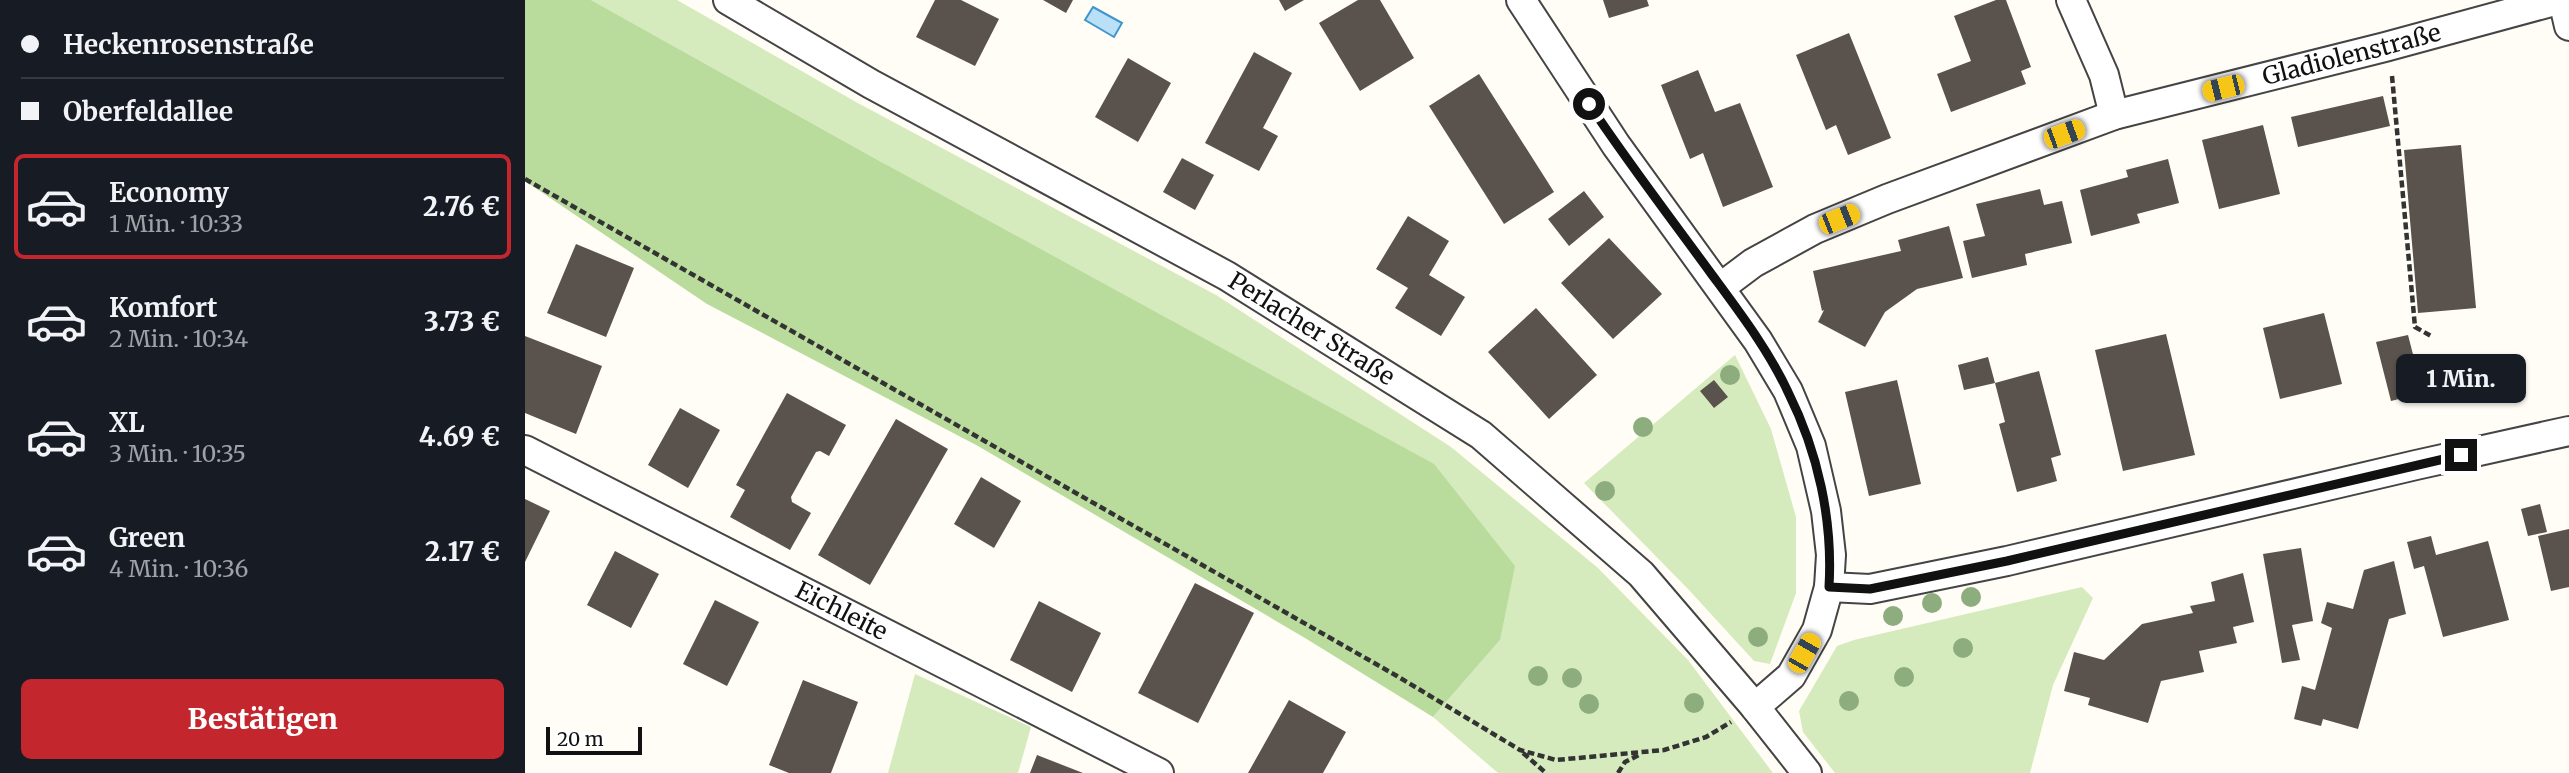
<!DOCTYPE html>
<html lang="de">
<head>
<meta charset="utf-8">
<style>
  body { margin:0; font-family:Merriweather,serif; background:#242831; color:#f1f3f6; height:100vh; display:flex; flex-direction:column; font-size:26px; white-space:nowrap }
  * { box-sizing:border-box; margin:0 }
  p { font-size:23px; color:#9ea1a6 }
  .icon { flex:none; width:38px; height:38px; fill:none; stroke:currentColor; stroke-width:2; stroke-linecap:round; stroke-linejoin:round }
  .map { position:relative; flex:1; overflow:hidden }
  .sheet { display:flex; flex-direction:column; background:#171b24; width:525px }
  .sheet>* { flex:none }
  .hud { display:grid; align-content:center; height:154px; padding:0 21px; background:#171b24 }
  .scale { position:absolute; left:21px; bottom:18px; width:96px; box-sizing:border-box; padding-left:7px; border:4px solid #111; border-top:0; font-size:19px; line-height:24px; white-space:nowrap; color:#111; -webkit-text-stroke:5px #fff; paint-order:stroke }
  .end { position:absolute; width:32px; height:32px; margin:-16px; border:9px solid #111; background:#fff; box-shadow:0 0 0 4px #fff }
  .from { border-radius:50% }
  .bubble { position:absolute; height:49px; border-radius:10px; background:#171b24; box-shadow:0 2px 5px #0004; font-size:23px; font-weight:800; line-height:49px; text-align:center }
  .car { position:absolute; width:21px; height:42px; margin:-21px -10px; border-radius:9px; box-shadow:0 0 5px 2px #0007; background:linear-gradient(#f5c518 24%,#345 0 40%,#f5c518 0 76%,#345 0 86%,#f5c518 0) }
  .hud b { display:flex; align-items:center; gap:24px; height:66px; font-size:26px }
  .hud b+b { border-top:2px solid #363941 }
  .hud i { width:18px; height:18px; background:#f1f3f6 }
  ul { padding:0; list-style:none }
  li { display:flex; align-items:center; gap:21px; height:105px; margin:0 14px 10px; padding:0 7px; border:4px solid transparent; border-radius:10px }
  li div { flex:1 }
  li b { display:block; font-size:26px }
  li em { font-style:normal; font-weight:800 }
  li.selected { border-color:#c4262e }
  li>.icon { width:63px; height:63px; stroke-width:1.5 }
  .cta { display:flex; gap:14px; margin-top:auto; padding:14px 21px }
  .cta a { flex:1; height:80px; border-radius:10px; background:#c4262e; color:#fff; font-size:28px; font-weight:800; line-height:80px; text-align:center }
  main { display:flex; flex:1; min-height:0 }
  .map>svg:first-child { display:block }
  .green { fill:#d5ebbd }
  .forest { fill:#b9dc9c }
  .water { fill:#b9e0f7; stroke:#3f96cf; stroke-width:2 }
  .building { fill:#5a524d }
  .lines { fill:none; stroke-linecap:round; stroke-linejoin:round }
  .minor-casing { stroke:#444; stroke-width:32 }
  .path { stroke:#333; stroke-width:4.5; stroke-dasharray:7 3.5; stroke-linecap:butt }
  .minor { stroke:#fff; stroke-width:28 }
  .tree { fill:#8dad7f }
  .route { stroke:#111; stroke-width:9 }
  .labels { text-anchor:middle; stroke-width:7; stroke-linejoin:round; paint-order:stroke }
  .street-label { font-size:24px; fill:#111; stroke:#fff }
</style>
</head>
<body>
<main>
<section class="sheet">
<div class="hud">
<b><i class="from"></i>Heckenrosenstraße</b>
<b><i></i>Oberfeldallee</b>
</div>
<ul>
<li class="selected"><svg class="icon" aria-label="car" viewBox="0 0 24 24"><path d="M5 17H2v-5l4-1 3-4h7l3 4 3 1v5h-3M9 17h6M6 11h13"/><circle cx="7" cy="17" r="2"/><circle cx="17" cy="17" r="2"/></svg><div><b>Economy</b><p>1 Min. · 10:33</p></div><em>2.76 €</em></li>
<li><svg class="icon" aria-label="car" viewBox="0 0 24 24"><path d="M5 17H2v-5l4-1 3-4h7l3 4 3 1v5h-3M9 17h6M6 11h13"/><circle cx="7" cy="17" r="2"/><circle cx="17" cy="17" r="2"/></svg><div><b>Komfort</b><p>2 Min. · 10:34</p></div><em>3.73 €</em></li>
<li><svg class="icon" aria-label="car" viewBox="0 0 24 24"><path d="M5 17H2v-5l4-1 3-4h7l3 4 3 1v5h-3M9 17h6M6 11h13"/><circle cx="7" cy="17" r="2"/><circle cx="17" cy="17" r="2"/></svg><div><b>XL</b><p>3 Min. · 10:35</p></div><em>4.69 €</em></li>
<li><svg class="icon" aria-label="car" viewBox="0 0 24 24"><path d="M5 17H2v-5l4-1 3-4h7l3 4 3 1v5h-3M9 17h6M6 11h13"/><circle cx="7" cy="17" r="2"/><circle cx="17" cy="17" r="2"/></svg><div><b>Green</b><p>4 Min. · 10:36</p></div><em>2.17 €</em></li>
</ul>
<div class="cta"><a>Bestätigen</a></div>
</section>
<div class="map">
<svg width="2044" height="773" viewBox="0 0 2044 773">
  <rect width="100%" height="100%" fill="#fffdf5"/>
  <path class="green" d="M 66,0 L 152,0 L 331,102 L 691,295 L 926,447 L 1073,568 L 1163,660 L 1248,773 L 973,773 L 908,717 L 975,640 L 360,164 Z
    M 1210,355 L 1246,429 L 1271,517 L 1271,593 L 1245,664 L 1229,661 L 1164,590 L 1059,483 Z
    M 1557,587 L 1568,598 L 1528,685 L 1505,773 L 1310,773 L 1278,732 L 1274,711 L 1312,646 L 1329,640 Z
    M 390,674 L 506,727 L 493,773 L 363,773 Z"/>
  <path class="forest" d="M 0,0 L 66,0 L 360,164 L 909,464 L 990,566 L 975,640 L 908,717 L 780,638 L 453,446 L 182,304 L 0,181 Z"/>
  <path class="water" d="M 568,7 L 597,23 L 589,37 L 560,20 Z"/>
  <path class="building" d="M 410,0 L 436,0 L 474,19 L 450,66 L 391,37 Z
    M 518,0 L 548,0 L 541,13 Z
    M 754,0 L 779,0 L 760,11 Z
    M 833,0 L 855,0 L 889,58 L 835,91 L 794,23 Z
    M 1078,0 L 1122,0 L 1124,6 L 1084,18 Z
    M 1471,0 L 1481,0 L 1506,67 L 1496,71 L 1501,84 L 1426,112 L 1412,74 L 1446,61 L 1429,16 Z
    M 1324,33 L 1366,138 L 1323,155 L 1311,125 L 1301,130 L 1271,55 Z
    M 729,52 L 767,73 L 738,128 L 753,136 L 734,171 L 680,143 Z
    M 603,58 L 646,83 L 613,142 L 570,117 Z
    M 1173,70 L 1190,112 L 1215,103 L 1248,187 L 1198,207 L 1178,153 L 1165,159 L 1136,85 Z
    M 954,74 L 1029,192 L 979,224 L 904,106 Z
    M 1858,96 L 1865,126 L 1773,147 L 1766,117 Z
    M 1738,125 L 1755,194 L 1694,209 L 1677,140 Z
    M 1936,145 L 1951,308 L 1893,313 L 1879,150 Z
    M 657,158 L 689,175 L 670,210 L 638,192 Z
    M 1643,159 L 1654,203 L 1612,214 L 1615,223 L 1566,236 L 1555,190 L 1603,177 L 1601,170 Z
    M 1515,189 L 1519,205 L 1537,201 L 1547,243 L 1500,254 L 1502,265 L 1447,278 L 1438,241 L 1460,236 L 1451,204 Z
    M 1059,191 L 1079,217 L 1044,246 L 1023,219 Z
    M 883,216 L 924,241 L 904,275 L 940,297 L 916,336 L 870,308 L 883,288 L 851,269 Z
    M 1424,226 L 1438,278 L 1392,289 L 1360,312 L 1340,347 L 1293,322 L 1299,310 L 1297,311 L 1288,271 L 1376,251 L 1373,240 Z
    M 1084,238 L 1137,294 L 1088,339 L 1036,283 Z
    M 51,244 L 109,268 L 81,337 L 22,313 Z
    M 1011,308 L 1072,375 L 1024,419 L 963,352 Z
    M 1799,313 L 1817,384 L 1755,399 L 1738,328 Z
    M 1641,334 L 1670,455 L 1598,471 L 1570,350 Z
    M 1883,335 L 1898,393 L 1866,401 L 1851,342 Z
    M 0,336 L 77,366 L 51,434 L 0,413 Z
    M 1463,357 L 1470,383 L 1439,390 L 1433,365 Z
    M 1514,371 L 1536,455 L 1526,458 L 1532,481 L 1492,492 L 1474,424 L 1480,422 L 1470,383 Z
    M 1189,380 L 1203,397 L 1189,408 L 1175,391 Z
    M 1372,380 L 1396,484 L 1344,496 L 1320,392 Z
    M 262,393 L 321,425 L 304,456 L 295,451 L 291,452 L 266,497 L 267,502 L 286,513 L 265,550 L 205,517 L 220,490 L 211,485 Z
    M 155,408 L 195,430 L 163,488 L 123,465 Z
    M 371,419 L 423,449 L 345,585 L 293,555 Z
    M 456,477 L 496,501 L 469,548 L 429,524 Z
    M 0,499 L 25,511 L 0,562 Z
    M 2015,504 L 2022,532 L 2003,536 L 1996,509 Z
    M 2044,529 L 2044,587 L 2026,591 L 2013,536 Z
    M 1906,536 L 1911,555 L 1963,541 L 1984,620 L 1918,637 L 1899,566 L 1889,569 L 1882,542 Z
    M 1776,548 L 1788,621 L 1767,625 L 1775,660 L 1757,663 L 1738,554 Z
    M 90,551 L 134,574 L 106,628 L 62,605 Z
    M 1869,561 L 1881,614 L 1864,619 L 1833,729 L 1798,719 L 1796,726 L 1769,719 L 1777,686 L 1790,690 L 1807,628 L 1796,623 L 1802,602 L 1828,609 L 1839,570 Z
    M 1718,573 L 1729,622 L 1708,627 L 1712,643 L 1674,651 L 1679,672 L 1636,681 L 1623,723 L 1563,705 L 1565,698 L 1539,691 L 1549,652 L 1579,660 L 1617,624 L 1668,613 L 1665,606 L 1690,601 L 1686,582 Z
    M 670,583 L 729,613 L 673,723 L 613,693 Z
    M 190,600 L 234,622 L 202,686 L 158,664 Z
    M 514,601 L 576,633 L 547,692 L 485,660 Z
    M 278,680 L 333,702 L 306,773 L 264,773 L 244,765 Z
    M 764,700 L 821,732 L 798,773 L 723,773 Z
    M 512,755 L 558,773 L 505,773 Z"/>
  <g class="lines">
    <defs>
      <g id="minor">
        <path id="s1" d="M 203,0 L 346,84 L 702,276 L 956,435 L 1116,574 L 1230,707 L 1282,773"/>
        <path d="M 996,0 L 1091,145 L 1233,341 L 1263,391 L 1286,446 L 1301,511 L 1306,555 L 1304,587 L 1292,630 L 1266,676 L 1230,707"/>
        <path d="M 1546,0 L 1579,75 L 1589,115"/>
        <path d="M 2038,0 L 2044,26"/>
        <path id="s2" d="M 1196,287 L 1228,263 L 1290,229 L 1362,199 L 1589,115 L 1860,47 L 2033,0"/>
        <path id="s3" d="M 0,450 L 634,773"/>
        <path d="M 1304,587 L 1345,589 L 1482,561 L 1891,465 L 2044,431"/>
      </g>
    </defs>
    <use href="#minor" class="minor-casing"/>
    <path class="path" d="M 1867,76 L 1890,327 L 1906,336
      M 0,179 L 872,676 L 995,750 L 1031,760 L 1139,750 L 1181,737 L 1206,722
      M 998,753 L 1021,773
      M 1093,773 L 1100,762 L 1116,754"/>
    <use href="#minor" class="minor"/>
  </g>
  <g class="tree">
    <circle cx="1205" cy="375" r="10"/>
    <circle cx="1118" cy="427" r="10"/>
    <circle cx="1080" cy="491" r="10"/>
    <circle cx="1446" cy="597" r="10"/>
    <circle cx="1407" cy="603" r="10"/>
    <circle cx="1368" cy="616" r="10"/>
    <circle cx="1233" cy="637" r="10"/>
    <circle cx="1438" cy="648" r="10"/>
    <circle cx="1013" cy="676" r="10"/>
    <circle cx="1379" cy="677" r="10"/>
    <circle cx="1047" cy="678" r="10"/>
    <circle cx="1324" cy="701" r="10"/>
    <circle cx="1169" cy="703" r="10"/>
    <circle cx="1064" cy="704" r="10"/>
  </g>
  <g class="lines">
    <path class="route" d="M 1064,104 C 1102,161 1144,216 1185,272 C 1213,310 1243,349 1263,392 C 1293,452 1308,520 1304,587 L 1345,589 L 1482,561 L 1936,455"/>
  </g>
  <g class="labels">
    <g class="street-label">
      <text dy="8" stroke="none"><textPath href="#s2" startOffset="676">Gladiolenstraße</textPath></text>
      <text dy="8" stroke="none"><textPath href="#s1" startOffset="670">Perlacher Straße</textPath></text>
      <text dy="8" stroke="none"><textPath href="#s3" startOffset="355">Eichleite</textPath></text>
    </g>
  </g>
</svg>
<div class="scale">20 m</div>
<i class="end from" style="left:1064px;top:104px"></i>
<i class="end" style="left:1936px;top:455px"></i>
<div class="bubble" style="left:1871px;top:354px;width:130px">1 Min.</div>
<i class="car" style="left:1698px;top:88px;rotate:256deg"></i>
<i class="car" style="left:1539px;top:134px;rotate:70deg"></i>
<i class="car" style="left:1314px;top:219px;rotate:68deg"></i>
<i class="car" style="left:1279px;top:653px;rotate:30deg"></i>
</div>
</main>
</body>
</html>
